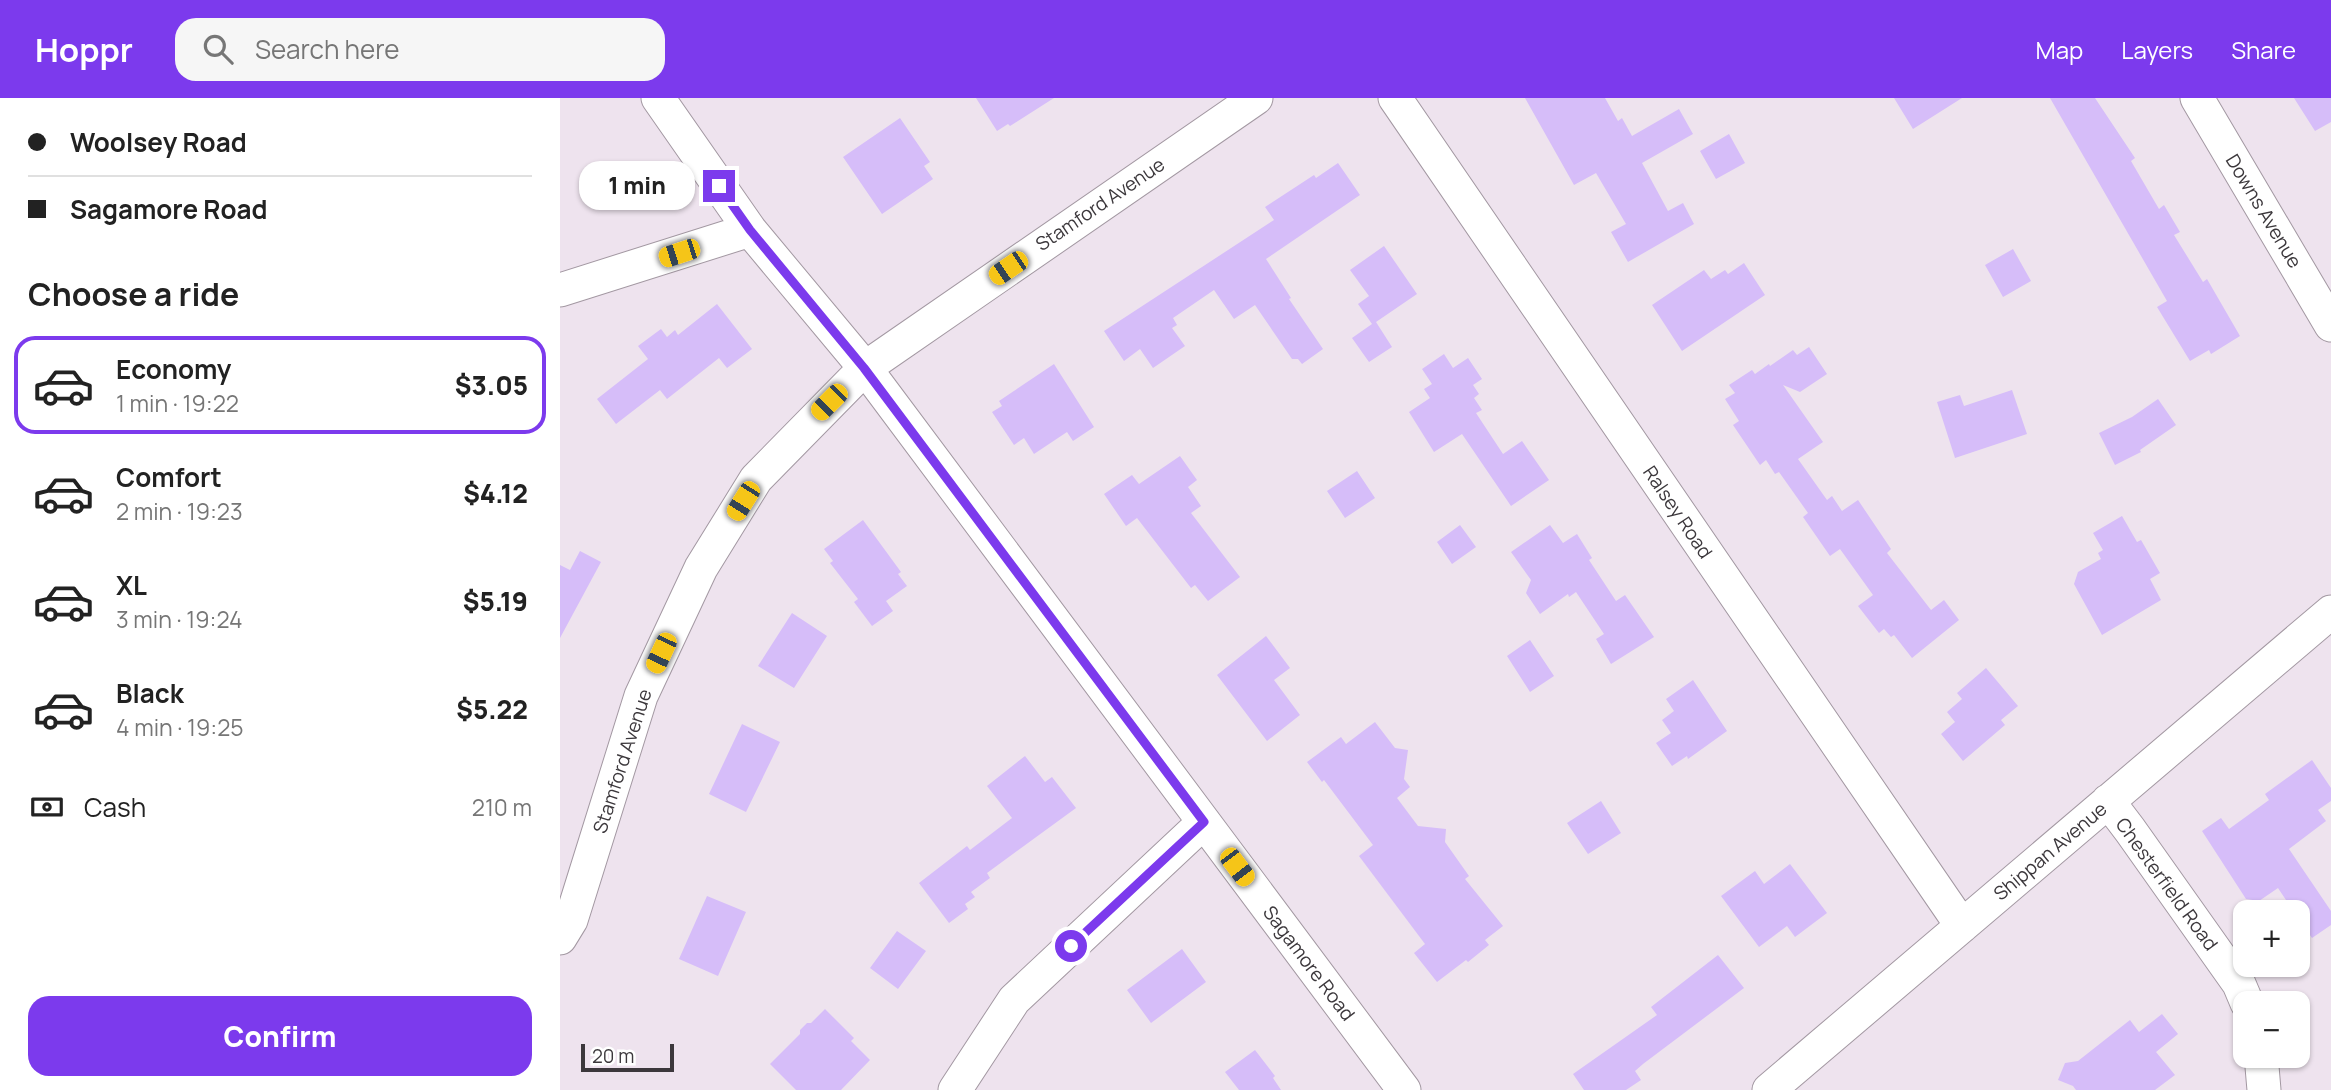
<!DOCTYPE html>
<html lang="en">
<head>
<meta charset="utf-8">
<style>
  body { margin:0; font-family:Manrope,sans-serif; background:#f6f6f6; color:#222; height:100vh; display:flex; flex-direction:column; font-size:26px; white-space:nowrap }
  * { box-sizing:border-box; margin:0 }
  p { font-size:23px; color:#767676 }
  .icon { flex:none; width:38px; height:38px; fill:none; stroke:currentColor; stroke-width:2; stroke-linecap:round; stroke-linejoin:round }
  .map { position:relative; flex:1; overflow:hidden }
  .panel { display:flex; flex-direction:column; background:#fff; width:560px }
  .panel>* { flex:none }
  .guide { display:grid; align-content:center; height:154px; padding:0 28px; background:#fff }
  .tools { position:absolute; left:1673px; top:802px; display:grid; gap:14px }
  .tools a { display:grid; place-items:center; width:77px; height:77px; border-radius:14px; background:#fff; box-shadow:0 2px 5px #0004; font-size:35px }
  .scale { position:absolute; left:21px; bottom:18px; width:93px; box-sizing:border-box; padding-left:7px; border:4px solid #3c383c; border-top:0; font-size:19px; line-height:24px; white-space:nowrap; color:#3c383c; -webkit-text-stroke:5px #fff; paint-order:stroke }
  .end { position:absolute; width:32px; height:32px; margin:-16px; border:9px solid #7c3aed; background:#fff; box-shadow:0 0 0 4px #fff }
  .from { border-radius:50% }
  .bubble { position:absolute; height:49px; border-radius:21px; background:#fff; box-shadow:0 2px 5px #0004; font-size:23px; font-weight:800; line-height:49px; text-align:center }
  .car { position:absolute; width:21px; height:42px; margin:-21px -10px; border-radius:9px; box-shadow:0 0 5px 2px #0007; background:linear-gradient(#f5c518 24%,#345 0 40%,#f5c518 0 76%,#345 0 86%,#f5c518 0) }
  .guide b { display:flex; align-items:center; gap:24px; height:66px; font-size:26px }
  .guide b+b { border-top:2px solid #e0e0e0 }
  .guide i { width:18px; height:18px; background:#222 }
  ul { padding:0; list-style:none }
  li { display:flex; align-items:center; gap:21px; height:98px; margin:0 14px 10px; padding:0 14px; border:4px solid transparent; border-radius:21px }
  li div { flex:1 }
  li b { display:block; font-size:26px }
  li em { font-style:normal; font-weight:800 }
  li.active { border-color:#7c3aed }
  li>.icon { width:63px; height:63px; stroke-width:1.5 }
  h2 { padding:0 28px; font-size:32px; line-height:84px }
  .pay { display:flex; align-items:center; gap:18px; height:77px; padding:0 28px; font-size:26px }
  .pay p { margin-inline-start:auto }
  .button { display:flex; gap:14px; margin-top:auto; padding:14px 28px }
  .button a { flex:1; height:80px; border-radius:21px; background:#7c3aed; color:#fff; font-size:28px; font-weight:800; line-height:80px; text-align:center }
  header { display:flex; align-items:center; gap:42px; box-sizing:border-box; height:98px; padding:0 35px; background:#7c3aed; color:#fff }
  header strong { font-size:33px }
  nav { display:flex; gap:38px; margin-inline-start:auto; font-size:24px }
  .search { width:490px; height:63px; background:#f6f6f6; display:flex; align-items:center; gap:18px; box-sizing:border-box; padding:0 24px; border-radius:21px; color:#767676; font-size:26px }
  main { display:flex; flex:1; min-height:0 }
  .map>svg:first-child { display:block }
  .building { fill:#d6bdf9 }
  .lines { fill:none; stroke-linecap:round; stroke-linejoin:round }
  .minor-casing { stroke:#a398a2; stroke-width:35 }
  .minor { stroke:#fff; stroke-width:33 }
  .route { stroke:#7c3aed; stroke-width:9 }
  .labels { text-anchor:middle; stroke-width:6; stroke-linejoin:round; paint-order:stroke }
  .street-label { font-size:19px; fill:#3c383c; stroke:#fff }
</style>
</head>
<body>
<header>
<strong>Hoppr</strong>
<div class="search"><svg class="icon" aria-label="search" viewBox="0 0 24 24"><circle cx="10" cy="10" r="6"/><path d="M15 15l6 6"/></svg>Search here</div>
<nav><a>Map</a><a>Layers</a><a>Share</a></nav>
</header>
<main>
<section class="panel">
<div class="guide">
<b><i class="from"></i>Woolsey Road</b>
<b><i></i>Sagamore Road</b>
</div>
<h2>Choose a ride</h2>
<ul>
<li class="active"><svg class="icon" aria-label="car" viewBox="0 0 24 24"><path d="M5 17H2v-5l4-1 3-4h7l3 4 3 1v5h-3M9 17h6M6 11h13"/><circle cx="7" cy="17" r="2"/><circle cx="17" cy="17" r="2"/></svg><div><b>Economy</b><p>1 min · 19:22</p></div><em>$3.05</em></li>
<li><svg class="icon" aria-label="car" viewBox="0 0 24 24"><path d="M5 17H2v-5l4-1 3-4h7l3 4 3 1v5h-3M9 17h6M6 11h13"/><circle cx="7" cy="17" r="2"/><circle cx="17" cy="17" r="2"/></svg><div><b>Comfort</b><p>2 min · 19:23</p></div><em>$4.12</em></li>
<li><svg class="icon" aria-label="car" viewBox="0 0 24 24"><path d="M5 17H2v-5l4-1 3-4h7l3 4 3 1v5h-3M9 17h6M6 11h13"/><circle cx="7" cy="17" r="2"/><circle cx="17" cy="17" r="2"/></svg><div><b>XL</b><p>3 min · 19:24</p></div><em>$5.19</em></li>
<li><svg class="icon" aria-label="car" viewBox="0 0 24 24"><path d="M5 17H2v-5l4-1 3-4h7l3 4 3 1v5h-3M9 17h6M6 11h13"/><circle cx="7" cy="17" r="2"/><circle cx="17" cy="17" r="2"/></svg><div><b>Black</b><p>4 min · 19:25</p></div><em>$5.22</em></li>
</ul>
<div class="pay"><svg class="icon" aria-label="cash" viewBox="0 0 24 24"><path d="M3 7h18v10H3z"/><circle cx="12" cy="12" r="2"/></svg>Cash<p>210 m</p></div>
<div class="button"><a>Confirm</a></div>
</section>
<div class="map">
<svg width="1771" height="992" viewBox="0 0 1771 992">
  <rect width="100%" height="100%" fill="#eee3ee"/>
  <path class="building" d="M 416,0 L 494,0 L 450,28 L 448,26 L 437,33 Z
    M 965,0 L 1045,0 L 1058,23 L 1062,20 L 1072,38 L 1119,11 L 1133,36 L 1082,65 L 1108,113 L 1123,105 L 1134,126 L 1068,164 L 1051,134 L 1066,126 L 1036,75 L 1014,87 Z
    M 1334,0 L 1402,0 L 1353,31 Z
    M 1490,0 L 1535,0 L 1575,60 L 1571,63 L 1599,111 L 1604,107 L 1620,134 L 1614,137 L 1643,184 L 1647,181 L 1680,238 L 1651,256 L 1649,252 L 1630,263 L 1597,209 L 1607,203 Z
    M 1734,0 L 1771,0 L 1771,24 L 1755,33 Z
    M 340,20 L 370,64 L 364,68 L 373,81 L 322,116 L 283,59 Z
    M 1169,36 L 1185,65 L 1156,81 L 1140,53 Z
    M 778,65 L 800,97 L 706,161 L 731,200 L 729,201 L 763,251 L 742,266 L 738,261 L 732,261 L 695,207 L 674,221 L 654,192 L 613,220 L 617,227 L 612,230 L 625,248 L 593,270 L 580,251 L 564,263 L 544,233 L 714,122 L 705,109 L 754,77 L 756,80 Z
    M 824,148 L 857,196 L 816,224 L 832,249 L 809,264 L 792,240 L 812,226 L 798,206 L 809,198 L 790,172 Z
    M 1453,151 L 1471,183 L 1443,199 L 1425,167 Z
    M 1184,165 L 1205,197 L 1122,253 L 1092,207 L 1144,172 L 1151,181 L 1165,172 L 1168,176 Z
    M 157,206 L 192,251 L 167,270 L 159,260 L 107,301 L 100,292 L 56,326 L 37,301 L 88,261 L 78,248 L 101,231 L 107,239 L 115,232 L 118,237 Z
    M 1249,249 L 1267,276 L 1240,294 L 1223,287 L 1263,344 L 1238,361 L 1267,402 L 1272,398 L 1282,413 L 1298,402 L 1331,451 L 1327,455 L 1371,512 L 1384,502 L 1399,522 L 1352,560 L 1334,537 L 1331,539 L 1324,531 L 1319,535 L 1298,508 L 1313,497 L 1280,451 L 1270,458 L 1243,419 L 1248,415 L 1219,374 L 1215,376 L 1206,362 L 1200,367 L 1173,327 L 1179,323 L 1165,301 L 1175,295 L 1169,287 L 1192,272 L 1195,276 L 1209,266 L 1210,268 L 1233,252 L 1237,257 Z
    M 884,256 L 893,270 L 908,260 L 922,281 L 913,287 L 919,296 L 914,300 L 922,312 L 916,315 L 943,356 L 962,343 L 989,382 L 951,408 L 902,336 L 874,354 L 849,314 L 870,300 L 864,291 L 872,286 L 862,271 Z
    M 494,266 L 534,329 L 513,343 L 507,334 L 474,356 L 464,340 L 454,347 L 432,314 L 442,308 L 439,303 Z
    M 1452,292 L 1467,336 L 1395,360 L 1377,304 L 1400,297 L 1404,308 Z
    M 1598,301 L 1616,327 L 1580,352 L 1581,354 L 1555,367 L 1539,335 L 1572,319 Z
    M 620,358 L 637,382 L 628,389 L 641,408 L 631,415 L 680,479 L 648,503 L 635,487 L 631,490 L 577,420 L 566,428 L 544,396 L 572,377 L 579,386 Z
    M 797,373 L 815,400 L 785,420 L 767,393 Z
    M 1562,418 L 1577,444 L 1581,442 L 1600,475 L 1590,481 L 1601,502 L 1542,537 L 1514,486 L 1518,474 L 1541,461 L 1538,455 L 1543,452 L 1533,435 Z
    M 303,422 L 341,474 L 338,476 L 347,488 L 326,503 L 333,513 L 312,528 L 294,504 L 298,501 L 270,465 L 273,463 L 264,451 Z
    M 900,427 L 916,449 L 892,466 L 877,444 Z
    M 990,427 L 1003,445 L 1017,436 L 1032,460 L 1029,462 L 1056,503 L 1065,497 L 1094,539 L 1051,566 L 1036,541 L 1044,536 L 1016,494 L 1009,499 L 1008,496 L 980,516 L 966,495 L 971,482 L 951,454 Z
    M 20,453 L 41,464 L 0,540 L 0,467 L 10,472 Z
    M 232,515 L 267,538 L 234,590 L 198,568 Z
    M 706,538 L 730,570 L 714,582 L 740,617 L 707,643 L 657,577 Z
    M 970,542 L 994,578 L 970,594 L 947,558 Z
    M 1426,570 L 1458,608 L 1441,622 L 1445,627 L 1403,663 L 1381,636 L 1395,624 L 1387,614 L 1402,601 L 1397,595 Z
    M 1133,582 L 1167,633 L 1128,661 L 1127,658 L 1112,668 L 1096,645 L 1111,635 L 1102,622 L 1114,613 L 1106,601 Z
    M 815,624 L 835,650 L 848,652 L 844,681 L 850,689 L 837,700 L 858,728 L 886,731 L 885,744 L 909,778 L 905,781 L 943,828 L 925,842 L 929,847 L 908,864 L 906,862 L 877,884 L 854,855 L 865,846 L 799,758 L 813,747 L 764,682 L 762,684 L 747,664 L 781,639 L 786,646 Z
    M 182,626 L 220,644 L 186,714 L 149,696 Z
    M 465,658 L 485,684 L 492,679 L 516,710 L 427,775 L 430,780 L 411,794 L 415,799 L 405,806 L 408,811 L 389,825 L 359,785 L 407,748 L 410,752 L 452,720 L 427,688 Z
    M 1752,662 L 1771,690 L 1771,703 L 1758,712 L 1766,723 L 1729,751 L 1771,813 L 1771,827 L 1752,840 L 1738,820 L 1738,814 L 1734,814 L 1718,790 L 1699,803 L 1686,801 L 1642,733 L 1661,720 L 1669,731 L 1709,702 L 1705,696 Z
    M 1041,703 L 1061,735 L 1028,756 L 1007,725 Z
    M 1230,766 L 1267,815 L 1235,839 L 1227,828 L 1199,849 L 1161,798 L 1195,773 L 1204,786 Z
    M 147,798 L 186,814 L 158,878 L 119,861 Z
    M 337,833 L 366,853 L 338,891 L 310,870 Z
    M 622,851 L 646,884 L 591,925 L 567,892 Z
    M 1158,857 L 1184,890 L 1083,966 L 1075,973 L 1081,982 L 1066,992 L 1024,992 L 1013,976 L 1097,917 L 1091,909 Z
    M 265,911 L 294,940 L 291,943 L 310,962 L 281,992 L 236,992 L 210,966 L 240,936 L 240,932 L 247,925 L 251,925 Z
    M 1602,916 L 1618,936 L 1596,954 L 1615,977 L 1595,992 L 1516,992 L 1513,988 L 1498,982 L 1505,965 L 1518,963 L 1570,922 L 1579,934 Z
    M 695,952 L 715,978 L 713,980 L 721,992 L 679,992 L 665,974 Z"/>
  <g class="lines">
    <defs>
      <path id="minor" d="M 98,0 L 190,132 L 305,270 L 844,992
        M 835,0 L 1402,828
        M 1637,0 L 1771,227
        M 0,192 L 190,132
        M 1548,703 L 1570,732 L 1679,886 L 1687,905
        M 0,840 L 11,822 L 81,598 L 141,470 L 196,381 L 305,270 L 696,0
        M 1701,957 L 1704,992
        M 395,992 L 454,902 L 644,724
        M 1209,992 L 1771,514"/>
    </defs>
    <use href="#minor" class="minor-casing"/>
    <use href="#minor" class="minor"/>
  </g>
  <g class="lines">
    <path class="route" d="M 159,88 L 190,132 L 304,270 L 644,724 L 511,848"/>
  </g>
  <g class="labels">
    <g class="street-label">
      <text transform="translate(540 106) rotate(-34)" y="7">Stamford Avenue</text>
      <text transform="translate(1704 113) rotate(59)" y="7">Downs Avenue</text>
      <text transform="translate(1118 414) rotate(56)" y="7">Ralsey Road</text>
      <text transform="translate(62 663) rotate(-72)" y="7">Stamford Avenue</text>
      <text transform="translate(1490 753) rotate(-40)" y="7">Shippan Avenue</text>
      <text transform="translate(1607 786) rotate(54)" y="7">Chesterfield Road</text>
      <text transform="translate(749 865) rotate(53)" y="7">Sagamore Road</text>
    </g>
  </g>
</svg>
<div class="tools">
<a>+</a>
<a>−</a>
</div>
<div class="scale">20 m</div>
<i class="end from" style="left:511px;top:848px"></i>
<i class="end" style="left:159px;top:88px"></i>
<div class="bubble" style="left:19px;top:63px;width:116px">1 min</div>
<i class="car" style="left:119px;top:155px;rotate:252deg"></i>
<i class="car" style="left:448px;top:170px;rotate:236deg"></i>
<i class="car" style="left:269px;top:304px;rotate:225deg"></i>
<i class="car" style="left:183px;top:403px;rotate:212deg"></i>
<i class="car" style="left:101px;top:555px;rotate:205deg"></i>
<i class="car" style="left:677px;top:769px;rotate:143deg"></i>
</div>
</main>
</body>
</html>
